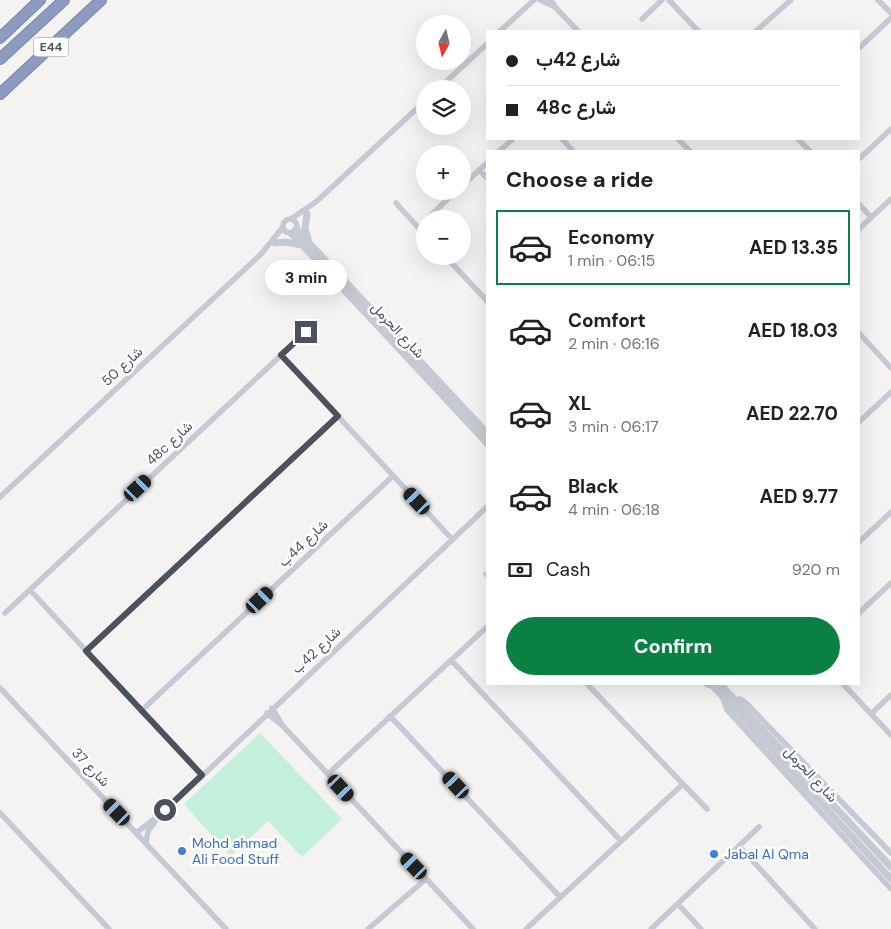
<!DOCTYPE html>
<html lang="en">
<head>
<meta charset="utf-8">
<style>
  body { margin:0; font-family:"DM Sans",Vazirmatn,sans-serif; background:#f6f6f6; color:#202124; height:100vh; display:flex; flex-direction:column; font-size:19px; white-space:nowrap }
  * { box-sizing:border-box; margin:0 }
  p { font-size:16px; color:#757577 }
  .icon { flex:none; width:28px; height:28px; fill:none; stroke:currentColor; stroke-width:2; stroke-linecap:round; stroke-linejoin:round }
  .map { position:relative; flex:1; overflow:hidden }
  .side { position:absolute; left:486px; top:150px; width:374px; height:535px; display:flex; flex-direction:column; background:#fff; border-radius:0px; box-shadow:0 5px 20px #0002 }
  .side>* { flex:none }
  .guide { position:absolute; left:486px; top:30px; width:374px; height:110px; border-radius:0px; box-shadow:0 5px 20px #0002; display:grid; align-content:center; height:110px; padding:0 20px; background:#fff }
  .needle { width:32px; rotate:188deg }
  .tools { position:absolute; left:416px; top:15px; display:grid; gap:10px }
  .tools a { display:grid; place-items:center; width:55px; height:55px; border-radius:50%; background:#fff; box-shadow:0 5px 20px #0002; font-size:25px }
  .end { position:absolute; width:22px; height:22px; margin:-11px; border:6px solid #4a515f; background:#fff; box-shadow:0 0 0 2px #fff }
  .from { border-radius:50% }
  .bubble { position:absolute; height:35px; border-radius:18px; background:#fff; box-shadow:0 5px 20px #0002; font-size:16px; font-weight:700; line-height:35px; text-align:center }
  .car { position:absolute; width:15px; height:30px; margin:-15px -8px; border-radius:6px; box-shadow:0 0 4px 1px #0007; background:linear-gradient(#222 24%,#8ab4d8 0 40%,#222 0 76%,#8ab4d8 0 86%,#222 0) }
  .guide b { display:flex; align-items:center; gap:18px; height:48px; font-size:19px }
  .guide b+b { border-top:1px solid #e0e0e0 }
  .guide i { width:12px; height:12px; background:#202124 }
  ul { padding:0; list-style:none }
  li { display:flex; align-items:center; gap:15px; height:75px; margin:0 10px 8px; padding:0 10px; border:2px solid transparent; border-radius:0px }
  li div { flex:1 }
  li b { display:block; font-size:19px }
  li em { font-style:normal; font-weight:700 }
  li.selected { border-color:#0b8043 }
  li>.icon { width:45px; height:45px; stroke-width:1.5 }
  h2 { padding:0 20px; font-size:22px; line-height:60px }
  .pay { display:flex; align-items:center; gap:12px; height:55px; padding:0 20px; font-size:19px }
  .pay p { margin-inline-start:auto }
  .action { display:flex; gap:10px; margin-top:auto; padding:10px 20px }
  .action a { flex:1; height:58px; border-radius:30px; background:#0b8043; color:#fff; font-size:20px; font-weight:700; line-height:58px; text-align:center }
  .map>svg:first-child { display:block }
  .green { fill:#c3efdc }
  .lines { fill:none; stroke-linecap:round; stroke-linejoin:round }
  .motorway-casing { stroke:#7786ab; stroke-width:12 }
  .minor { stroke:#c4c9d3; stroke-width:5.5 }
  .tertiary { stroke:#c4c9d3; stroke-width:7 }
  .motorway { stroke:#8c9bbf; stroke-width:10 }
  .route { stroke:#4a515f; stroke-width:6 }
  .shop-dot { fill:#3f7fe0; stroke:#fff; stroke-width:2 }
  .labels { text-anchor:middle; stroke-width:5; stroke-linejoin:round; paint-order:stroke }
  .shield { fill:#fff; stroke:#80858f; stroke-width:1 }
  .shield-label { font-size:12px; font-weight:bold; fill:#4a515f }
  .street-label { font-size:14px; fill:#4a515f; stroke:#fff }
  .shop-label { font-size:14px; fill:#366cbe; stroke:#fff; text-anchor:start }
</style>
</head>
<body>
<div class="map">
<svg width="891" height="929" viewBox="0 0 891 929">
  <rect width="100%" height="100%" fill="#f4f3f2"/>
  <path class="green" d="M 260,733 L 342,819 L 302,857 L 268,821 L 230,856 L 184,804 Z"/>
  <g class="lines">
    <defs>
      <path id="motorway" d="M 0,38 L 40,0
        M 0,59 L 64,0
        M 0,94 L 101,0"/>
    </defs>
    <use href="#motorway" class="motorway-casing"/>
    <path class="minor" d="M 540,0 L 553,6
      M 551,0 L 555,7 L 578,31
      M 669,0 L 698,31
      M 878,0 L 891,13
      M 642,19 L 662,0
      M 500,31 L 534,0
      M 756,31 L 791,0
      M 859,48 L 891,18
      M 438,89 L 488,43
      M 562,139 L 573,151
      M 678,139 L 690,151
      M 798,139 L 810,151
      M 499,151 L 513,139
      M 859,159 L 891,129
      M 479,170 L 488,179
      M 462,186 L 488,162
      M 396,203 L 425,235
      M 859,204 L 871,217
      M283 226a7 7 0 1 1 14 0a7 7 0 1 1-14 0Z
      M 291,219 L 317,201 L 425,101
      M 427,219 L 456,191
      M 859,229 L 891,199
      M 445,256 L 488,302
      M 859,333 L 891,368
      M 281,355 L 452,539
      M 859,422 L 891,392
      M 0,497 L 261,254 L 283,227
      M 859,542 L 891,512
      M 486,574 L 488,576
      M 30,590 L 201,775
      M 5,613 L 306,332
      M 859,613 L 891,583
      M 86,651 L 338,416
      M 451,660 L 621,841
      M 587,684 L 707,809
      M 843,684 L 891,735
      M 0,688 L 226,929
      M 722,696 L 727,710 L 891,889
      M 735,700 L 740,699 L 745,702 L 891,853
      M 272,708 L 281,723
      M 141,711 L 393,476
      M 267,713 L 282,725 L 473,929
      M 871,714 L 891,695
      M 390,716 L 560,897
      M 328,774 L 488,626
      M 0,813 L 109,929
      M 136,833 L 165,811 L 488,506
      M 146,843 L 148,831 L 157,819
      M 739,846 L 815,929
      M 678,904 L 701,929
      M 368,929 L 426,879
      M 526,929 L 683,784
      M 651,929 L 759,827"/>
    <path class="tertiary" d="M 307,214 L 305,228 L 308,239
      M 296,229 L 488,434
      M 291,233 L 488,444
      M 275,243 L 286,242 L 302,245
      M 707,684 L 713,686 L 891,879
      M 720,684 L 891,867"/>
    <use href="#motorway" class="motorway"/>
  </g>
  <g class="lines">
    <path class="route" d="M 165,810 L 202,775 L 86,651 L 338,416 L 281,355 L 306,332"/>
  </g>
  <g class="shop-dot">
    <circle cx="182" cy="851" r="5"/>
    <circle cx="714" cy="854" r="5"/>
  </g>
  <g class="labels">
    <rect class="shield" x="33.5" y="37.5" width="35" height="19" rx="4"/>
    <g class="shield-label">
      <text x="51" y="51">E44</text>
    </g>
    <g class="street-label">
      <text transform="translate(398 330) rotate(47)" y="5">شارع الحرمل</text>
      <text transform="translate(122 366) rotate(-43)" y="5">شارع 50</text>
      <text transform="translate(169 443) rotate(-43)" y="5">48c شارع</text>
      <text transform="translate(303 543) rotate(-43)" y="5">شارع 44ب</text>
      <text transform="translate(316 650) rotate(-43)" y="5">شارع 42ب</text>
      <text transform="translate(91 767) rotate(46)" y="5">شارع 37</text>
      <text transform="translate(811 774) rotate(47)" y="5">شارع الحرمل</text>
    </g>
    <g class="shop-label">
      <text x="192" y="848">Mohd ahmad<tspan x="192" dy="16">Ali Food Stuff</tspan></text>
      <text x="724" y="859">Jabal Al Qma</text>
    </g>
  </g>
</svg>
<div class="tools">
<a><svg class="needle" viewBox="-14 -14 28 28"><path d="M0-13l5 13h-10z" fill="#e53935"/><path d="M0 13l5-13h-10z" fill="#757577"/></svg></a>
<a><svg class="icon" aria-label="layers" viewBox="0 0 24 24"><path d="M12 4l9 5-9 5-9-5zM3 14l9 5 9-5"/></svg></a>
<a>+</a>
<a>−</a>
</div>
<i class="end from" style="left:165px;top:810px"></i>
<i class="end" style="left:306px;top:332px"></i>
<div class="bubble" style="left:265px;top:260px;width:82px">3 min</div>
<i class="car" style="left:138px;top:488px;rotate:47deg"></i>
<i class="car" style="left:417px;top:501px;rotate:317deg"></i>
<i class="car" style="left:260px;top:600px;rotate:47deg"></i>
<i class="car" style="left:456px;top:785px;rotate:317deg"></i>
<i class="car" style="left:341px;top:788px;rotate:137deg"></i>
<i class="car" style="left:117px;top:812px;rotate:316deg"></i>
<i class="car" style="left:414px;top:866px;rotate:316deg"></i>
<div class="guide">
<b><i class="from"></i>شارع 42ب</b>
<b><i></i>48c شارع</b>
</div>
<section class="side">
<h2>Choose a ride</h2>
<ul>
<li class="selected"><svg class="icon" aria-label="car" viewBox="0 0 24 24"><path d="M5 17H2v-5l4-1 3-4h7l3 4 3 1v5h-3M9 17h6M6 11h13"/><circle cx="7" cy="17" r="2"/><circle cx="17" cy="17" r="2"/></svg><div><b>Economy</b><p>1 min · 06:15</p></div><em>AED 13.35</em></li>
<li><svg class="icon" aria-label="car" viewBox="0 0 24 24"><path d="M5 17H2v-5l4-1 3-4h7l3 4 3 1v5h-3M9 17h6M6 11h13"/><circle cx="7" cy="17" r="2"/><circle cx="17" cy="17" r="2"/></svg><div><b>Comfort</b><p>2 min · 06:16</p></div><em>AED 18.03</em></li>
<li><svg class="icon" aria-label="car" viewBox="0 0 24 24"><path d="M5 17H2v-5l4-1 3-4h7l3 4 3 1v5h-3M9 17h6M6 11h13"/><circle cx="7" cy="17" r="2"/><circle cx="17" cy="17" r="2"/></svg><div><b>XL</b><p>3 min · 06:17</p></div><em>AED 22.70</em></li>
<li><svg class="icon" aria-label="car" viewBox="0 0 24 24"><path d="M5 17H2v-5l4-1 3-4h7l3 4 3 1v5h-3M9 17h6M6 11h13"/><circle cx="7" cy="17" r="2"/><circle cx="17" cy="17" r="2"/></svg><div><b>Black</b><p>4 min · 06:18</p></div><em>AED 9.77</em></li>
</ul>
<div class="pay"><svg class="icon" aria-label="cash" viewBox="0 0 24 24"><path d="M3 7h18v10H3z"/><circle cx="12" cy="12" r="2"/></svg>Cash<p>920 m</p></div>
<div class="action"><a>Confirm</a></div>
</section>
</div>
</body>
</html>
